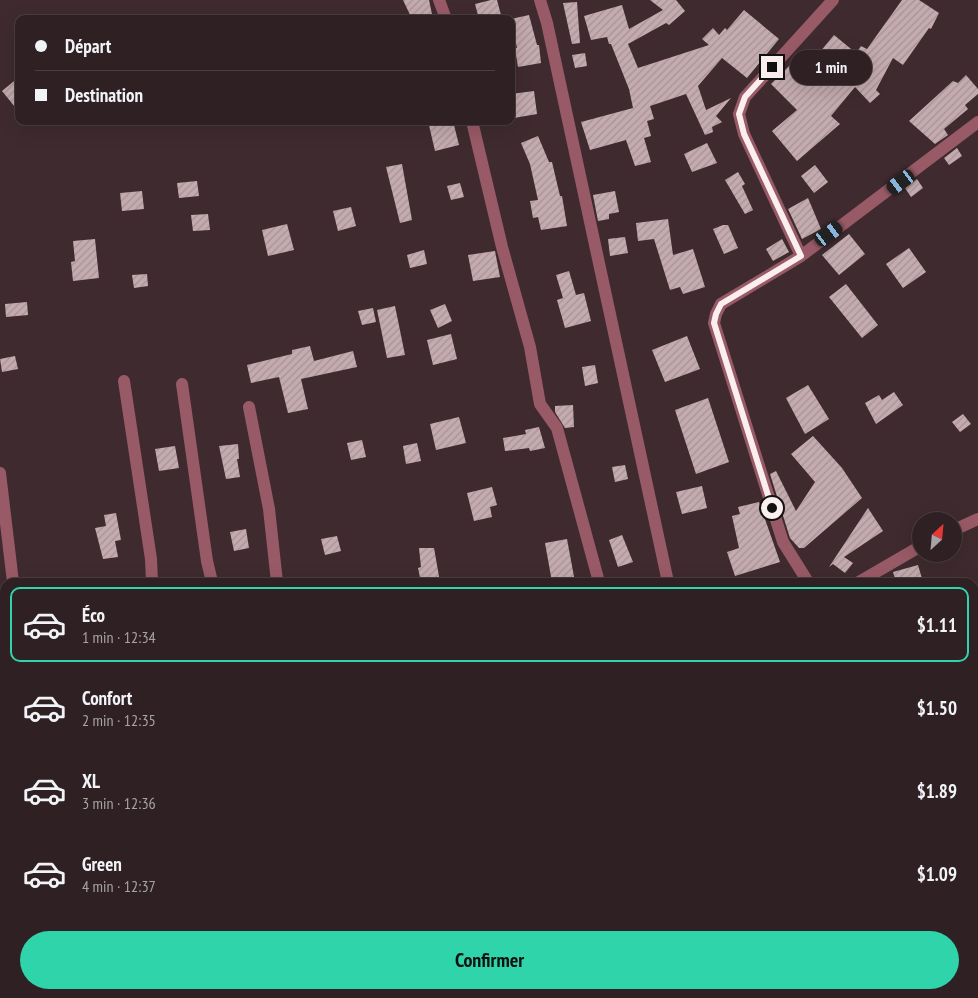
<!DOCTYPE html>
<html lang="fr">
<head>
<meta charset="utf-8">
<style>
  body { margin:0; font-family:"PT Sans Narrow",sans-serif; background:#37282b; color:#f1f3f6; height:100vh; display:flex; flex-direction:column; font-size:19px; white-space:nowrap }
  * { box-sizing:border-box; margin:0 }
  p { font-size:16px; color:#a7a3a6 }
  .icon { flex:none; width:28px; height:28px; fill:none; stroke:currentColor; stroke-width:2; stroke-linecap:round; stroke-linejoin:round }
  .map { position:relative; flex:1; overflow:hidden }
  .sheet { position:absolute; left:0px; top:578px; width:979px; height:421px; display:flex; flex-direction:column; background:#2f2023; border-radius:15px 15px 0 0; box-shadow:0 5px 20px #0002,0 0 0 1px #4a3e41 }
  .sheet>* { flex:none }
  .top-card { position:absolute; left:15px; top:15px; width:500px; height:110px; border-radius:10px; box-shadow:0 5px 20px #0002,0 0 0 1px #4a3e41; display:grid; align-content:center; height:110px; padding:0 20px; background:#2f2023 }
  .needle { width:32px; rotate:26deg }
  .tools { position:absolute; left:912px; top:512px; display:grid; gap:10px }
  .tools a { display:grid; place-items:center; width:50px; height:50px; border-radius:50%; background:#2f2023; box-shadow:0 5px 20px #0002,0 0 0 1px #4a3e41; font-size:25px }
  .end { position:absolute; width:22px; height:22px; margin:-11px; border:6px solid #fbeeef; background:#111; box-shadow:0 0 0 2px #111 }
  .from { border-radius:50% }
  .bubble { position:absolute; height:35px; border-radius:18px; background:#2f2023; box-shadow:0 5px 20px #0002,0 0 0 1px #4a3e41; font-size:16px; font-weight:800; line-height:35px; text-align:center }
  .car { position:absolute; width:15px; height:30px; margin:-15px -8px; border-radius:6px; box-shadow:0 0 4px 1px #0007; background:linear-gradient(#222 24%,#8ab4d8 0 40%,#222 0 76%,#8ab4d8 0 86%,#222 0) }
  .top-card b { display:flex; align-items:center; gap:18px; height:48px; font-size:19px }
  .top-card b+b { border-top:1px solid #4a3e41 }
  .top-card i { width:12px; height:12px; background:#f1f3f6 }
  ul { padding:9px 0 0; list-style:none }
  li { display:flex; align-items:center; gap:15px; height:75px; margin:0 10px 8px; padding:0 10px; border:2px solid transparent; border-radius:10px }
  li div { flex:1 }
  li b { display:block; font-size:19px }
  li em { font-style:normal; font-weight:800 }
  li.selected { border-color:#30d4aa }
  li>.icon { width:45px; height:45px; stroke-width:1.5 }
  .action { display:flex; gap:10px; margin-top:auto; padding:10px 20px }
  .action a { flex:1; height:58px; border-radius:30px; background:#30d4aa; color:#111; font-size:20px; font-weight:800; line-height:58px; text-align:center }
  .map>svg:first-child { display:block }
  .building { fill:url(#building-hatch) }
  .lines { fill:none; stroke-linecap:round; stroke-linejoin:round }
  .street { stroke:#985a66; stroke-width:12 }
  .route { stroke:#fbeeef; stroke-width:6 }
</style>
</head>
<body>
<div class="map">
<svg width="978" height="998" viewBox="0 0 978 998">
  <defs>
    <pattern id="building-hatch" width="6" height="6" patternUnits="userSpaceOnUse" patternTransform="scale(1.25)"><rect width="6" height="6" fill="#c4abaf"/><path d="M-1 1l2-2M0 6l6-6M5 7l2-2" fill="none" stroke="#a69295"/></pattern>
  </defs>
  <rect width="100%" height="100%" fill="#3f2b2f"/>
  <path class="building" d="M 403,0 L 429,0 L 433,19 L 412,19 Z
    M 491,0 L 497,0 L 502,19 L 479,19 L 475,4 Z
    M 650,0 L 676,0 L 685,11 L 669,25 L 666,23 L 628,44 L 638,68 L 709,45 L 702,39 L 713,28 L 719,35 L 725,28 L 727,30 L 744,10 L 779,39 L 747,78 L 722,58 L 698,86 L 706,110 L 731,98 L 716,116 L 722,122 L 712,127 L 713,132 L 705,135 L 686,94 L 650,106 L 654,119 L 647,121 L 651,136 L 644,138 L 651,162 L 635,166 L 626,140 L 590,150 L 581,122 L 633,108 L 629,89 L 611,44 L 609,44 L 607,37 L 591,40 L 584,16 L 622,5 L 629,29 L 663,10 Z
    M 902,0 L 919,0 L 939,13 L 931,29 L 929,28 L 903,65 L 893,58 L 876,90 L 880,94 L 870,103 L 855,87 L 831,116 L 840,124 L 797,161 L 772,131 L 797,110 L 771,84 L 795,60 L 805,70 L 834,35 L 856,53 L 861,46 L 867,49 Z
    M 577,2 L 580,43 L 572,44 L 563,3 Z
    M 529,15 L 537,45 L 539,45 L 541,63 L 518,67 L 515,48 L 517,48 L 511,19 Z
    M 585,53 L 587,66 L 575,68 L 572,55 Z
    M 966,75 L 978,89 L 978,94 L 965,105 L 968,109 L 944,129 L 948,135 L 935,144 L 909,121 L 953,81 L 958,83 Z
    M 19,77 L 19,112 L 2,91 Z
    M 534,91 L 537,114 L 514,118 L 511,94 Z
    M 428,121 L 453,121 L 459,145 L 435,151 Z
    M 538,136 L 549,162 L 552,162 L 560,196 L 562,196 L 567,226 L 541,230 L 538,217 L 533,218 L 530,201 L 538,200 L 530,164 L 521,143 Z
    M 707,143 L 717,163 L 692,172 L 684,154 Z
    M 957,148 L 962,156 L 949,165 L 944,158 Z
    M 402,164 L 412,220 L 400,223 L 386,167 Z
    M 815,165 L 828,182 L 814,193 L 801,176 Z
    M 738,172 L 745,184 L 742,186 L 753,210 L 745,214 L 725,180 Z
    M 917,179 L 923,188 L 911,197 L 905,188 Z
    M 197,181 L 199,196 L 179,198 L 177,183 Z
    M 460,183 L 464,197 L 451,200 L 447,186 Z
    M 142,191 L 144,209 L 122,211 L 120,193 Z
    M 615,191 L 619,212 L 609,214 L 609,219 L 598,221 L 593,195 Z
    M 808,198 L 821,229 L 802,239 L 788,209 Z
    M 351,207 L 356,226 L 338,231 L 333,211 Z
    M 208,214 L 210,230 L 193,231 L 191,215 Z
    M 668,219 L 673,255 L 693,249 L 705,287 L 683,294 L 680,287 L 670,290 L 654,239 L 638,241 L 636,223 Z
    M 287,224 L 294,250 L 268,256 L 262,230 Z
    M 723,225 L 728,225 L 738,248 L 724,254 L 713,229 Z
    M 849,234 L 865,254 L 839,275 L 822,255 Z
    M 625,237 L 628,253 L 610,256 L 608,239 Z
    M 95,239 L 99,278 L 73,281 L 71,262 L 75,261 L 73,241 Z
    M 782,239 L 789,252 L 773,261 L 766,249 Z
    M 909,248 L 926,272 L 903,288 L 886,264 Z
    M 424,250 L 427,264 L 410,268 L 407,255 Z
    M 495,251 L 500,277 L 473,281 L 468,255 Z
    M 569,271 L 576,295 L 584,293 L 591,321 L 565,328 L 557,300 L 563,298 L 556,275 Z
    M 147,274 L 148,286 L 134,288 L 132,275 Z
    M 846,284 L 878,325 L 862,338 L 829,297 Z
    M 27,302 L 28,315 L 6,317 L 5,304 Z
    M 445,304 L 452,321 L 438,328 L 430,310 Z
    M 395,306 L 405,355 L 387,358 L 377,310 Z
    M 373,308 L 376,322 L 362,325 L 358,311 Z
    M 451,334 L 457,359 L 433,365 L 427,340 Z
    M 687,336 L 700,369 L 665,382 L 652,350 Z
    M 310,346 L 314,361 L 353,351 L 357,367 L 301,379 L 308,409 L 288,413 L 279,377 L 251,383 L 247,365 L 292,354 L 292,350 Z
    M 15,356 L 18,369 L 2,372 L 0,359 Z
    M 595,365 L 598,383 L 585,386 L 582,367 Z
    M 808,385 L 829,419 L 805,434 L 786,398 Z
    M 894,392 L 903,405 L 876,424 L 865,403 L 879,395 L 882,400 Z
    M 708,398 L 729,462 L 696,474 L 675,410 Z
    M 573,405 L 574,427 L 565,428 L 555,412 L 555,406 Z
    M 963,414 L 971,424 L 960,432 L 952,422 Z
    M 459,417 L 466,443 L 436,450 L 430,424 Z
    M 539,427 L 545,448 L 530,451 L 529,448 L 505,451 L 503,438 L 526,434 L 525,430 Z
    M 813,436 L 842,468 L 862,498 L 804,548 L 799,548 L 790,538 L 770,474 L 776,471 L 796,511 L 815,482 L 791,454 Z
    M 362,440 L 366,457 L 351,460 L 347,443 Z
    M 417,443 L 421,461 L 406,464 L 403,446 Z
    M 238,444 L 239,459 L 237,459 L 240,477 L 226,479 L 219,446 Z
    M 175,446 L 179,468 L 159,471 L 155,449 Z
    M 625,465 L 628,479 L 615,482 L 612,467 Z
    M 702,486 L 707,508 L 682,514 L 676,492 Z
    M 492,487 L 497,505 L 490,507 L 492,517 L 474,521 L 467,493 Z
    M 759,502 L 780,562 L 735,576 L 727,552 L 739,548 L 732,516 L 740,514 L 738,507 Z
    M 868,508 L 883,531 L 844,557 L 853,563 L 845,573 L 833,564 L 829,567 Z
    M 116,513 L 121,540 L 115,541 L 118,557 L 103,559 L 95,528 L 106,526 L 104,515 Z
    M 246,529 L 249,548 L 234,551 L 230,532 Z
    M 622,535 L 633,562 L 618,567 L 609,540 Z
    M 337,536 L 341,551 L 325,555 L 321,539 Z
    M 567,539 L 575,582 L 552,582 L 545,543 Z
    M 419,548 L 434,548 L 440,582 L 421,582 L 418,568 L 421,567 Z
    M 918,565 L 923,582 L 896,582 L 893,572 Z"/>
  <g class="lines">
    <path class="street" d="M 439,0 L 446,19
      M 540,0 L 547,23 L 668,582
      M 472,121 L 502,247 L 530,347 L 540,404 L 557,428 L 599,582
      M 801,256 L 744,134 L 739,114 L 745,97 L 833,0
      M 124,381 L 151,559 L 152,582
      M 182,384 L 207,561 L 212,582
      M 249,407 L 269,509 L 277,582
      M 0,473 L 13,582
      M 954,530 L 978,519
      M 808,582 L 783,542 L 714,323 L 716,314 L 721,304 L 801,256 L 978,122
      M 859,582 L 921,546
      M 0,728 L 5,737
      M 974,923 L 978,920
      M 974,965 L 978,977
      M 24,994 L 24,998
      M 102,994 L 107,998
      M 126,994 L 126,998
      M 224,994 L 224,998
      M 291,994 L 291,998
      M 434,994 L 434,998
      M 517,994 L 517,998
      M 652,994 L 653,998
      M 780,994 L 781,998
      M 360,998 L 360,994"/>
  </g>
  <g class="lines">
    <path class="route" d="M 772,67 L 745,97 L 739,114 L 744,134 L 801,256 L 721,304 L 716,314 L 714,323 L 772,508"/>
  </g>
</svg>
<div class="tools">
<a><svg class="needle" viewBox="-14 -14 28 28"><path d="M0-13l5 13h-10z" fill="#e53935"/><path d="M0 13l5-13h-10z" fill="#a7a3a6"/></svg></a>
</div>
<i class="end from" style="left:772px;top:508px"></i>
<i class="end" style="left:772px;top:67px"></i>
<div class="bubble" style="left:790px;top:50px;width:82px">1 min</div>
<i class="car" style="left:901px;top:182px;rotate:234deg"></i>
<i class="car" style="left:829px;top:234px;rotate:54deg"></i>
<div class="top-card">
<b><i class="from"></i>Départ</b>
<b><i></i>Destination</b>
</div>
<section class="sheet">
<ul>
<li class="selected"><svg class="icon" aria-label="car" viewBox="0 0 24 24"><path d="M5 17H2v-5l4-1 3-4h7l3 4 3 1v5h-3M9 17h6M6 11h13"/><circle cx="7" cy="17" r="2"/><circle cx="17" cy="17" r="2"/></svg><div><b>Éco</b><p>1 min · 12:34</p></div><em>$1.11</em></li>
<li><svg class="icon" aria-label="car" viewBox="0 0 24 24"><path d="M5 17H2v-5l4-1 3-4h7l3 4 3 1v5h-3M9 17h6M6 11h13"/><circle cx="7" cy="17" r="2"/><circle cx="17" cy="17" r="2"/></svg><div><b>Confort</b><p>2 min · 12:35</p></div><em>$1.50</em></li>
<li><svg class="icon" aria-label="car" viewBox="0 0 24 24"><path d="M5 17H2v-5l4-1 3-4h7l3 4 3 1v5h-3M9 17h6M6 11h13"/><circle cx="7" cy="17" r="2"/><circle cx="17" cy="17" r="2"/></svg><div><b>XL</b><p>3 min · 12:36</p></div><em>$1.89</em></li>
<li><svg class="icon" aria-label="car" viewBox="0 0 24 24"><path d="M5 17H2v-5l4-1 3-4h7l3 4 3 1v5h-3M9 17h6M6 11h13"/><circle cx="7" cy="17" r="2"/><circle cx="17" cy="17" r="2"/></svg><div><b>Green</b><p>4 min · 12:37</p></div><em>$1.09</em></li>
</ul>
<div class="action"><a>Confirmer</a></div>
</section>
</div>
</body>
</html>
